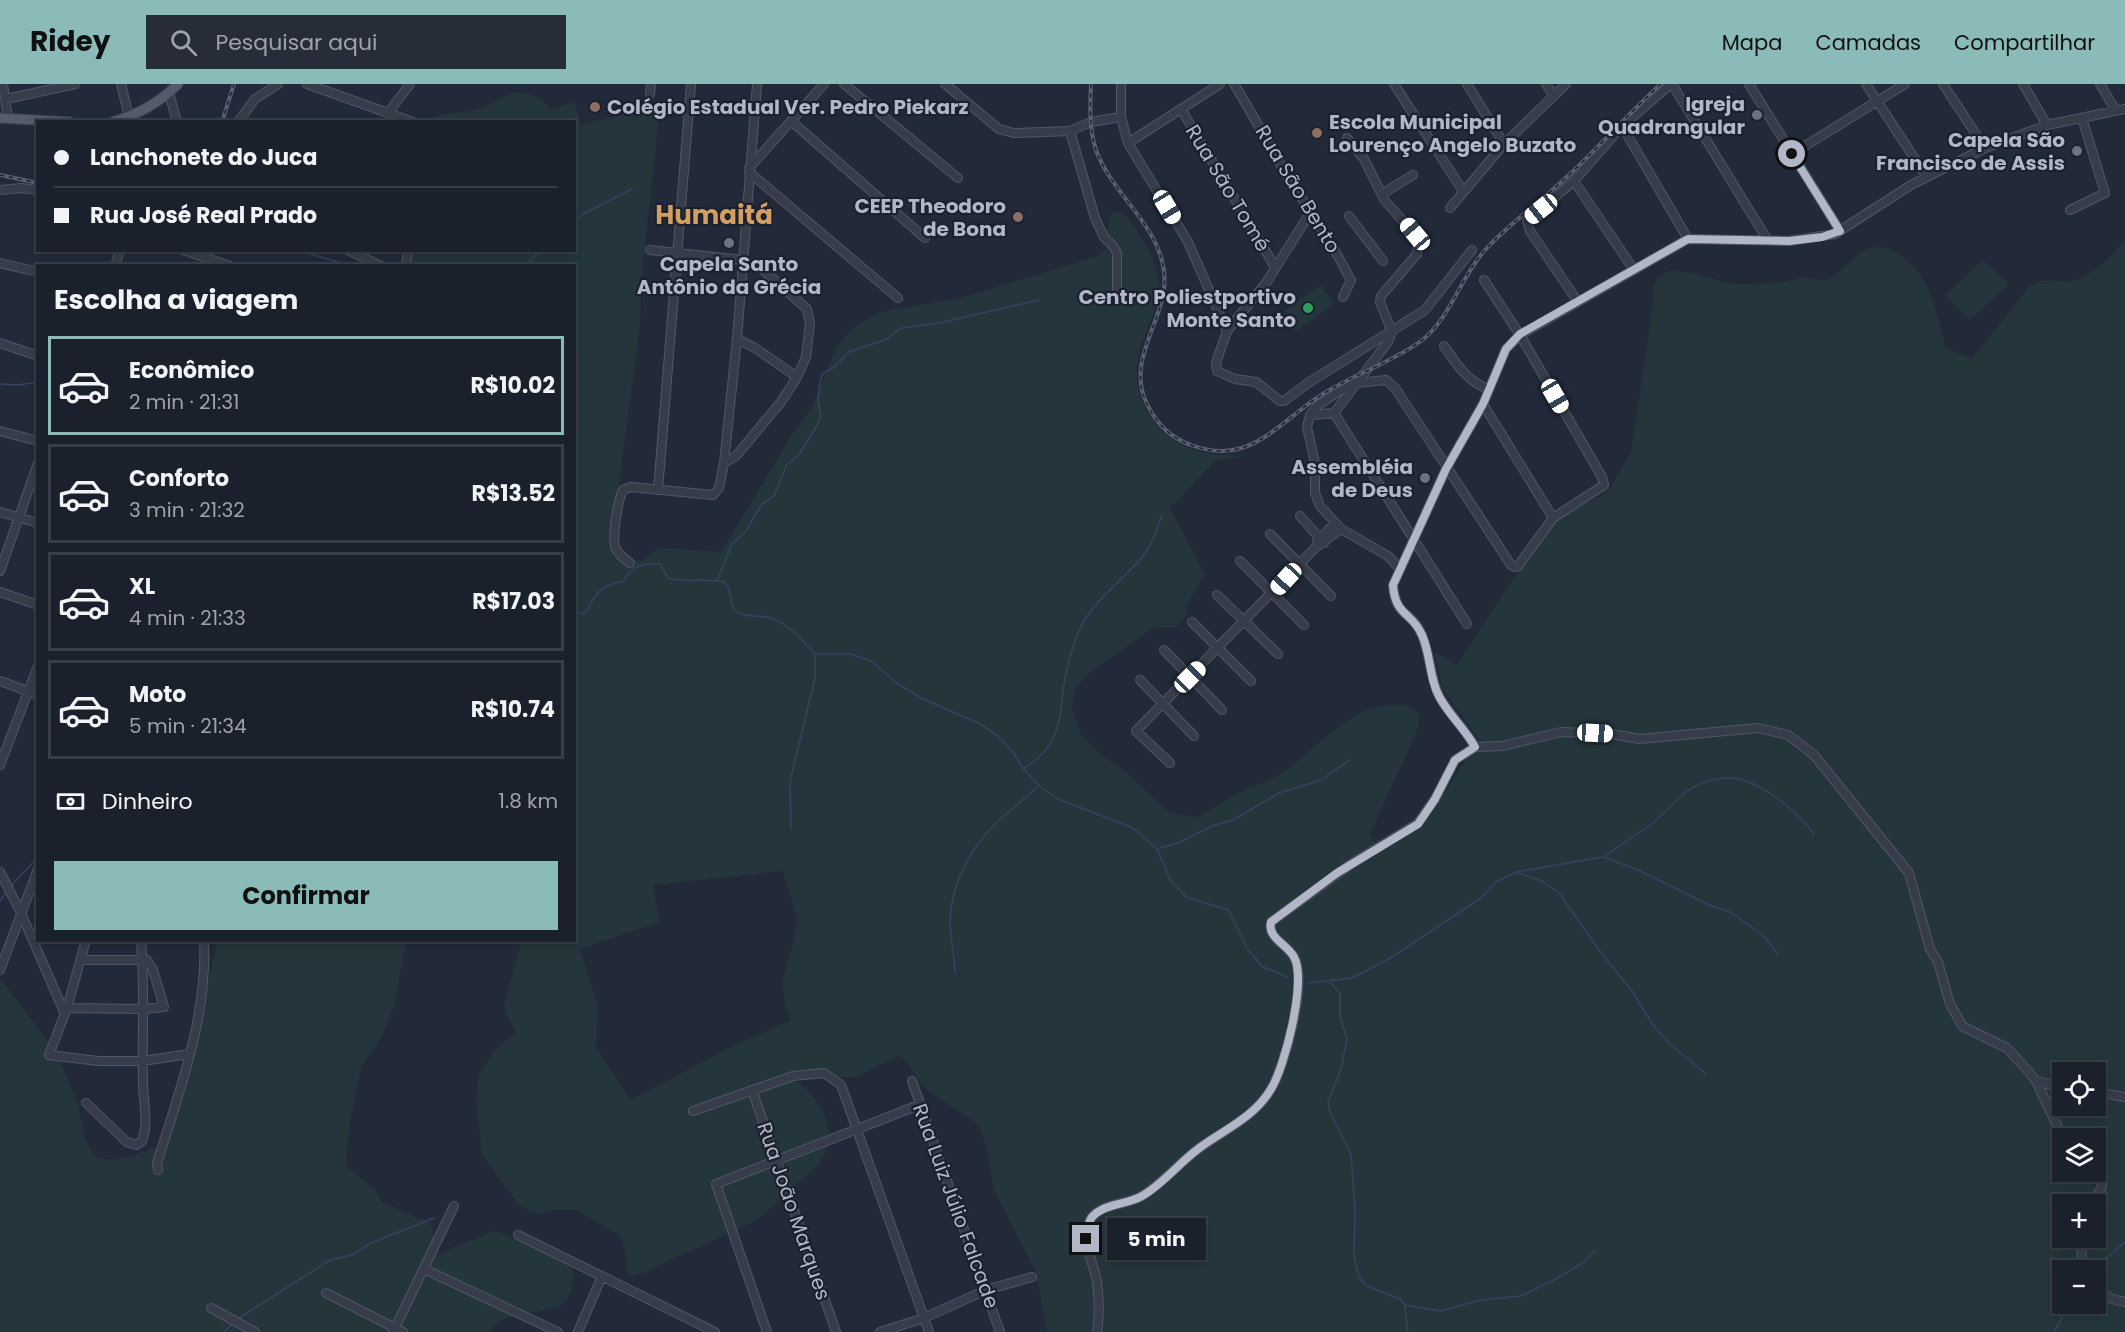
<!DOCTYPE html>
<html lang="pt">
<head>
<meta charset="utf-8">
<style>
  body { margin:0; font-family:Poppins,sans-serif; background:#272d38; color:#f1f3f6; height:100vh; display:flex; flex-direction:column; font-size:22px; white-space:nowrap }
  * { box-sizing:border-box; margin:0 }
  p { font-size:20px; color:#9fa3a9 }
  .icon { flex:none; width:33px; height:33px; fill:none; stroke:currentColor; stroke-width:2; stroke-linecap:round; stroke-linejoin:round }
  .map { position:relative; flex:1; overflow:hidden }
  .sheet { position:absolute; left:36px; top:180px; width:540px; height:678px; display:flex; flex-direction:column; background:#1a202c; border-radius:0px; box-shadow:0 3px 9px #0003,0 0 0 2px #383e48 }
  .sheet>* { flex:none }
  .top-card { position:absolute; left:36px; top:36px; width:540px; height:132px; border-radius:0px; box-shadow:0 3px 9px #0003,0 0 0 2px #383e48; display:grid; align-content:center; height:132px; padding:0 18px; background:#1a202c }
  .fabs { position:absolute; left:2052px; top:978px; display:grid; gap:12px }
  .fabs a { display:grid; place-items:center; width:54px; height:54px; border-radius:0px; background:#1a202c; box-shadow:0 3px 9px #0003,0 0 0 2px #383e48; font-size:30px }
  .end { position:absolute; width:27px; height:27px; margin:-14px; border:8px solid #b1b7c6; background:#111; box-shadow:0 0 0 3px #111 }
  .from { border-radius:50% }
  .bubble { position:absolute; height:42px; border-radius:0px; background:#1a202c; box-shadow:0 3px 9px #0003,0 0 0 2px #383e48; font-size:20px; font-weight:700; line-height:42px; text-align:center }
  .car { position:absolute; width:18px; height:36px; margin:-18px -9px; border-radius:8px; box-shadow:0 0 4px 2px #0007; background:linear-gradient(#fff 24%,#345 0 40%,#fff 0 76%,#345 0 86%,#fff 0) }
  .top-card b { display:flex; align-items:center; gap:21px; height:57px; font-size:22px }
  .top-card b+b { border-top:2px solid #383e48 }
  .top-card i { width:15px; height:15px; background:#f1f3f6 }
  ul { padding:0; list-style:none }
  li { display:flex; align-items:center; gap:18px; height:99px; margin:0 12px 9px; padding:0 6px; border:3px solid #383e48; border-radius:0px }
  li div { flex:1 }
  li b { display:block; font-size:22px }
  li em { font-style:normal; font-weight:700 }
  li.selected { border-color:#8bbbb9 }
  li>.icon { width:54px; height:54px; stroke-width:1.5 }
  h2 { padding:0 18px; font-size:27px; line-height:72px }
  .pay { display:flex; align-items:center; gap:15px; height:66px; padding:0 18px; font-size:22px }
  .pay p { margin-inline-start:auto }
  .action { display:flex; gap:12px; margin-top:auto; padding:12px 18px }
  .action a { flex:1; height:69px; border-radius:0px; background:#8bbbb9; color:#111; font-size:24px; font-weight:700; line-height:69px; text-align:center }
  header { display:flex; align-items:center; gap:36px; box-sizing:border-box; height:84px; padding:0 30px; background:#8bbbb9; color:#111 }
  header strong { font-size:28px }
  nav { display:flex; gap:33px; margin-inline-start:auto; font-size:21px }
  .search { width:420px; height:54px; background:#272d38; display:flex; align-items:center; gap:15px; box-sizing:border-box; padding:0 21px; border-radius:0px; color:#9fa3a9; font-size:22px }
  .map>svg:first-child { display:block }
  .green { fill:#24363b; fill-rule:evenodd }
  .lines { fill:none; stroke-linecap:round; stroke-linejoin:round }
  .stream { stroke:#364361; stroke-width:1.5 }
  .minor-casing { stroke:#515765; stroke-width:10 }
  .major-casing { stroke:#3f4553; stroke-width:11 }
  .minor { stroke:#363c4a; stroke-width:8 }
  .major { stroke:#545b6b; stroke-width:9 }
  .rail-casing { stroke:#585f71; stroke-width:4 }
  .rail { stroke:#1b212f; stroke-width:1.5; stroke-dasharray:4.5; stroke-linecap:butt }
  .route { stroke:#b1b7c6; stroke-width:8 }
  .education-dot { fill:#8d6e63; stroke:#1b212f; stroke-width:2 }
  .worship-dot { fill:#6b7280; stroke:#1b212f; stroke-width:2 }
  .leisure-dot { fill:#2e9e5b; stroke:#1b212f; stroke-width:2 }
  .labels { text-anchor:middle; stroke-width:4.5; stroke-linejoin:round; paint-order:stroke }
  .poi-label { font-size:20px; font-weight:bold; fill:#b1b7c6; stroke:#1b212f; text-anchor:end }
  .street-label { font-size:20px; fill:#b1b7c6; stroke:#1b212f }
  .district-label { font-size:26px; font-weight:bold; fill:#d29f61; stroke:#1b212f }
</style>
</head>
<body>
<header>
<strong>Ridey</strong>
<div class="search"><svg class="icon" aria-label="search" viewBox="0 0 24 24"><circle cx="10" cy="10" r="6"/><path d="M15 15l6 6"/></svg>Pesquisar aqui</div>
<nav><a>Mapa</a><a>Camadas</a><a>Compartilhar</a></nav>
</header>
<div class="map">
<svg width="2125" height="1248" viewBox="0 0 2125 1248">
  <rect width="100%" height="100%" fill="#222a3a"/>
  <path class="green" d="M 513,9 C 531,9 540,11 550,26 L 574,18 L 581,38 L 575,41 L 574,38 L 431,37 L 439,31 L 478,26 Z
    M 642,26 L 656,29 L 658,40 L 641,201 L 640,240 L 614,437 L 614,460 L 629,476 L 643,476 L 659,464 L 721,468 L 794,348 L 811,325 L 836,264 L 854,243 L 880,228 L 961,214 L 1098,172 L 1109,161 C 1108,150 1105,135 1114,127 C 1129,130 1135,143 1142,155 C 1150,169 1159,185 1159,202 C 1159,227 1143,248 1138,272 C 1129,314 1157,356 1198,367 C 1212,371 1229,371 1244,372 L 1215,377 L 1170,424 L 1205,490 L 1185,524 L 1188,530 L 1176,543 L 1153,544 L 1088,590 L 1076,604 L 1072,623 L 1081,651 L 1102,672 L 1120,683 L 1170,729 L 1197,733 C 1213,725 1228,714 1245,706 C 1256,701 1268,698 1279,691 C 1313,670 1351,618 1395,621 C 1406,621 1413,622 1419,631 L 1417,647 L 1370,750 L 1378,766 L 1429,734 L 1479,655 L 1443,605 L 1434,568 L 1457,581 L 1552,435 L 1607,409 L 1631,369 L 1653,221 C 1648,159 1710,202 1741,200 C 1754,200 1769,200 1782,198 C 1788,198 1794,195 1800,194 C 1809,192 1819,198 1827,195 C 1844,189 1853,169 1871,164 C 1881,161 1890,164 1897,169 C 1934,194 1934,225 1946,264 L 1972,275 L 2030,202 C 2044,193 2051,198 2066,198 C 2086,197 2115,172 2125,155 L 2125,1248 L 1047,1248 L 1036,1188 L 994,1106 L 986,1061 L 978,1040 L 930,1008 L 919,997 L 908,979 L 902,973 L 896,972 L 856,993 L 792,993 C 798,999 805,1003 810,1009 C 829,1029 834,1056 820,1079 L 757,1136 L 643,1189 L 631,1191 L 626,1186 L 626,1173 L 621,1152 L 577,1126 L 554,1126 L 539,1130 L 531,1128 L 518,1120 L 482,1070 L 476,1014 L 479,991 L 493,968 L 516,948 L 506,930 L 504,921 L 521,858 L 574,856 L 574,182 L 407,182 L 411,167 L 574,166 L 575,42 ZM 783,787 L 797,835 L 793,860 L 782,898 L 785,919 L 791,936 L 729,964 L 631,1016 L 596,964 L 598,924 L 580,865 L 659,838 L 653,801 ZM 2062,988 L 2096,988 L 2096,1022 L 2062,1022 ZM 2062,1054 L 2096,1054 L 2096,1088 L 2062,1088 ZM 2062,1120 L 2096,1120 L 2096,1154 L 2062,1154 ZM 2062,1186 L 2096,1186 L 2096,1220 L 2062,1220 Z
    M 1983,176 L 2009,200 L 1970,236 L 1945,211 Z
    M 1321,201 L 1334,220 L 1296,247 L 1283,228 Z
    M 218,857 L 406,857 L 394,922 L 381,954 L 362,981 L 351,1032 L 345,1081 L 375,1106 L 383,1119 L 430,1139 L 439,1170 L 493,1147 L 501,1149 C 515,1156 566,1176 572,1186 C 575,1191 573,1195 572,1200 C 571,1210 566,1218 558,1223 L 502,1235 L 488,1248 L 0,1248 L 0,894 L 57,969 L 79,1023 L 85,1055 L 94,1072 C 115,1083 148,1066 168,1058 Z"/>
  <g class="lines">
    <path class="stream" d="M 574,138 L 585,129 L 632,105
      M 297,166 L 351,182
      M 525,182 L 541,166
      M 0,300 L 18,301 L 38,298
      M 717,496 L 732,460 L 746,447 L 761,421 L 774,412 L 787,380 L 799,371 L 817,341 L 821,331 L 818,317 L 820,298 L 823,289 L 833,284 L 849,268 L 885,256 L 901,244 L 939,239 L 1039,216
      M 574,528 L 585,530 C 595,509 601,501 624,497 C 630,482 646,478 660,480 L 668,494 C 683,499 708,494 724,498 L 728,503 L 734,526 C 749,536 757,529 771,534 C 789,540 803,557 815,570 L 851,570 L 873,578 L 895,598 L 921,614 L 978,639 L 997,651 L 1012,667 L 1023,684 L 1039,702 L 1058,715 L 1133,744 L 1157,765 L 1171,797 L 1186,813 L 1228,826 L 1248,866 L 1263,883 L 1288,893
      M 1024,684 C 1057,665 1059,642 1063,607 C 1066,586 1071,564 1080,545 C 1094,514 1126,495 1146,468 C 1154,458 1157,443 1162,431
      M 791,745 L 790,697 L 815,594 L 815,572
      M 1157,765 L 1178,759 L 1212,742 L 1233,736 L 1279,709 L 1321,696 L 1350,676
      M 1605,772 C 1619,761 1635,752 1650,741 C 1667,729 1677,711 1696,702 C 1708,696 1727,692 1740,695 C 1768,703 1797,728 1814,750
      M 1518,789 L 1542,797 L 1559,809 L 1602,870 L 1632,907 L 1653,941 L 1668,958 L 1706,990
      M 10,803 L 38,773
      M 0,817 L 7,807
      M 955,889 C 955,872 950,855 950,838 C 951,796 974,757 1006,730 C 1017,721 1027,713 1037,703
      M 1330,898 L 1340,909 L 1340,932 L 1347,954 L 1341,985 L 1328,1018 L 1330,1029 L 1351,1070 L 1355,1125 L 1354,1171 L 1359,1194 L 1367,1202 L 1400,1215 L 1405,1221 L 1440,1227 L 1481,1216 L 1521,1212 L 1554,1196 L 1584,1178 L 1595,1166
      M 1308,899 L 1352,894 L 1392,873 L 1481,814 L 1496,798 L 1516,788 L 1603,773 L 1638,786 L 1709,821 L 1730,828 L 1763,851 L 1777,869
      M 2092,1186 L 2125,1158
      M 1405,1222 L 1408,1248
      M 236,1236 L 330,1176 L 352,1171 L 371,1159 L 434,1134
      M 224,1248 L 233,1239
      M 2054,1248 L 2069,1220"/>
    <defs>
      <path id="minor" d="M 3,0 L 8,35
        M 121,0 L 129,33
        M 307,0 L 413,38
        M 844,0 L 958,94
        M 945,0 L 999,45 L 1014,49 L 1070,47 L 1091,38 L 1121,33
        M 1121,0 L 1121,33 L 1128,59 L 1188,158 L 1227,247
        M 1234,0 C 1252,29 1268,59 1285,88 C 1306,123 1330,154 1348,191 L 1351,196 L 1343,213
        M 1394,0 L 1463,107
        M 1467,0 L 1504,60
        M 1546,0 L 1553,11
        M 1672,0 L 1768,157
        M 1749,0 L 1840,147
        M 1866,0 L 1926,92
        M 1943,0 L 1985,64
        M 2023,0 L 2047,41
        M 2100,0 L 2116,27
        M 169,9 L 177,38
        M 650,10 L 651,0
        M 6,15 L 75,0
        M 1181,25 L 1275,183
        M 388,29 L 410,0
        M 791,37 L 925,154
        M 238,38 L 255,15 L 278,0
        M 1622,42 L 1688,155
        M 1070,47 L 1095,134 L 1104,153 L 1113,162 L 1117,169 L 1117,215
        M 1347,54 L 1364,75 L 1385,117 L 1415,150 L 1418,159 L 1417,170 L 1381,212 L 1380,218 L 1392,248 L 1388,258 L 1334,329 L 1467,540
        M 1128,59 L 1220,0
        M 1792,70 L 1905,0
        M 749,84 L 824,0
        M 749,88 L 898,214
        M 1574,97 L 1634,186
        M 0,106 L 21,104 L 38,106
        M 1382,110 L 1413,91
        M 1450,124 L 1504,60 L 1566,0
        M 2070,126 L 2105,109 L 2082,34
        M 1310,129 L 1266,199 L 1227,247 L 1216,279 L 1217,287 L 1235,295 L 1256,298 L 1280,317 L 1284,317 L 1308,299 L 1425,226 L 1472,166
        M 1349,132 L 1383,177
        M 183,166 L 230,182
        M 348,166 L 381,182
        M 650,166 L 742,176 L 762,185 L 807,225 L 810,239 L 806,273 L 797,293 L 781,318 L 736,372 L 724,379
        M 0,179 L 38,188
        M 115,182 L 120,166
        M 406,182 L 408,166
        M 1578,218 L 1530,147 L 1527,137 L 1574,97 L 1622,42 L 1671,0
        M 737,255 L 755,264 L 797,293
        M 0,259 L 38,272
        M 1444,262 C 1457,281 1466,296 1488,305
        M 1357,295 L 1318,321 L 1310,331 L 1307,343 L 1315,379 L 1315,409 L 1320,422 L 1341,445 L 1388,472 L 1399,484
        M 1357,299 L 1386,296 L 1395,304 L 1511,481 L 1515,483 L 1518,482 L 1553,434 L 1604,401 L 1602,393 L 1520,251 L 1484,196
        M 1483,320 L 1553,434
        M 1310,331 L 1334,329
        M 0,347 L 38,357
        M 658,406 L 691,0
        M 0,428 L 38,439
        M 1300,432 L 1324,459
        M 1270,450 L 1331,512
        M 1317,458 L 1335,439
        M 1240,477 L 1304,541
        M 630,479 C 625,475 619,471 616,465 C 611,455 618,416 623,406 L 631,403 L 713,411 L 719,404 L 724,379 L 737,255 L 757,0
        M 0,487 L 38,379
        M 0,508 L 38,521
        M 1217,511 L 1278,570
        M 1192,538 L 1251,597
        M 1164,566 L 1222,626
        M 1140,596 L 1194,652
        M 0,597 L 38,611
        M 1475,663 C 1465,645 1450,631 1440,614 C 1429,593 1431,568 1420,547 C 1410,526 1396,534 1393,501 L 1446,385 L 1483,320 L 1506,265 L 1520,251 L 1688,155 L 1789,157 L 1835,150 L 1911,101 L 1985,64 L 2047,41 L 2125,25
        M 1475,663 L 1503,662 L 1561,648 L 1612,650 L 1639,655 L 1758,644 L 1788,651 L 1814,671 L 1909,789 L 1930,865 L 1938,878 L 1950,920 L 1958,934 L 1962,942 L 2007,964 L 2028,987 L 2036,997 L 2063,1054
        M 1170,679 L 1136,647 L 1315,464 L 1341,445
        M 0,681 L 38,582
        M 0,788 L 21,829 L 65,930
        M 86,856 L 67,924 L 49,971 L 98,977 L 143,977 L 189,970
        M 0,886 L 38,785
        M 67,924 L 143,925 L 164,923 L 153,886 L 147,876 L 82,876
        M 912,997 L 1000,1248
        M 2036,997 L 2062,1003
        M 752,1006 L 836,1248
        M 2096,1008 L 2125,1013
        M 86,1019 L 127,1058 L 136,1061 L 142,1057 C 149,1038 143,1017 143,997 C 142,950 145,903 141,856
        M 693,1027 L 793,992 L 824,989 L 841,1001 L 929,1248
        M 158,1086 L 157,1079 C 179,1009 208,931 204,856
        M 2091,1088 L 2101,1097 L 2102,1103 L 2092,1120
        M 518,1151 L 715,1248
        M 424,1185 L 558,1248
        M 2083,1186 L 2081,1179 L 2083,1154
        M 2096,1204 L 2112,1215 L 2125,1218
        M 326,1209 L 403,1248
        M 211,1224 L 255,1248
        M 393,1248 L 454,1122
        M 578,1248 L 602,1192
        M 767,1248 L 716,1100 L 919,1021
        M 880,1248 L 924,1234 L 986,1206 L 1032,1193
        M 1097,1248 C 1100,1231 1099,1215 1097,1198 C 1094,1178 1079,1157 1090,1136 C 1099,1119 1127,1121 1142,1112 C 1163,1099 1178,1080 1198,1065 C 1224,1046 1254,1034 1271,1005 C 1285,982 1308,896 1294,873 C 1287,860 1267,854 1271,838 L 1354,778 L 1418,739 L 1435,715 L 1455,676 L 1475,663"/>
      <path id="major" d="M 0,34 L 70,38
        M 112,38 C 137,31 160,18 178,0"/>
    </defs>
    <use href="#minor" class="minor-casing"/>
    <use href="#major" class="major-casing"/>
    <use href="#minor" class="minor"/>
    <use href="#major" class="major"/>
    <defs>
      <path id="rail" d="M 1091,0 C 1090,22 1089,45 1096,66 C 1111,108 1154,137 1163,181 C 1174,230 1123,271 1147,320 C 1156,339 1171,354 1191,361 C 1252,384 1279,336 1326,308 C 1356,290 1392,278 1421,257 C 1451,234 1460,193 1486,165 C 1511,138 1543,116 1570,90 C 1601,61 1629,29 1661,0
        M 222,38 L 234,0
        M 0,91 L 38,99"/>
    </defs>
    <use href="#rail" class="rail-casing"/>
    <use href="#rail" class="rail"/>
  </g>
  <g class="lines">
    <path class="route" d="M 1086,1155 C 1087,1148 1088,1138 1092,1133 C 1105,1119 1126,1121 1142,1112 C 1163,1100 1178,1080 1198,1065 C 1223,1046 1254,1034 1271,1005 C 1285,983 1307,896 1294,873 C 1287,860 1267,854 1271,838 L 1337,789 L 1418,740 L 1435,715 L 1455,676 L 1475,663 C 1465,645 1450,632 1440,614 C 1429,595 1431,571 1422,551 C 1412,528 1395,532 1393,501 L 1446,385 L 1483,320 L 1506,265 L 1520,250 L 1688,155 L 1789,157 L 1822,153 L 1840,147 L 1792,70"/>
  </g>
  <g class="education-dot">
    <circle cx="595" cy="23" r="6"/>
    <circle cx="1317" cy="49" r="6"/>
    <circle cx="1018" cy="133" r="6"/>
  </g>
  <g class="worship-dot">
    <circle cx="1757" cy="31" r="6"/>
    <circle cx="2077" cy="67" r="6"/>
    <circle cx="729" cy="159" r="6"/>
    <circle cx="1425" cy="394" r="6"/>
  </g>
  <circle class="leisure-dot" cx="1308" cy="224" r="6"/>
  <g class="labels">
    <g class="poi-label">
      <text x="1745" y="27">Igreja<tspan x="1745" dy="23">Quadrangular</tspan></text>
      <text x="607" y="30" text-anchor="start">Colégio Estadual Ver. Pedro Piekarz</text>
      <text x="1329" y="45" text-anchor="start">Escola Municipal<tspan x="1329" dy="23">Lourenço Angelo Buzato</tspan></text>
      <text x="2065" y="63">Capela São<tspan x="2065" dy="23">Francisco de Assis</tspan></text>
      <text x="1006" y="129">CEEP Theodoro<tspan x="1006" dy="23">de Bona</tspan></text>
      <text x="729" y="187" text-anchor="middle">Capela Santo<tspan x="729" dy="23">Antônio da Grécia</tspan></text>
      <text x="1296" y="220">Centro Poliestportivo<tspan x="1296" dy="23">Monte Santo</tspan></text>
      <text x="1413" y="390">Assembléia<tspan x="1413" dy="23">de Deus</tspan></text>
    </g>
    <g class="street-label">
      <text transform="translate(1228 104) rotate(59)" y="7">Rua São Tomé</text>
      <text transform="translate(1298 105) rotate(59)" y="7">Rua São Bento</text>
      <text transform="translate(956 1122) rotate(70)" y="7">Rua Luiz Júlio Falcade</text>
      <text transform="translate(794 1127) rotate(71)" y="7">Rua João Marques</text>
    </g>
    <g class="district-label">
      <text x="714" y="140">Humaitá</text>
    </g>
  </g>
</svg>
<div class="fabs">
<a><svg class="icon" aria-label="locate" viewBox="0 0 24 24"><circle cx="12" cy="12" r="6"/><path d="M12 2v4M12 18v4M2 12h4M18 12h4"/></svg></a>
<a><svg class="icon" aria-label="layers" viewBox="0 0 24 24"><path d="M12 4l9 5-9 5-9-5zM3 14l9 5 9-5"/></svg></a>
<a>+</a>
<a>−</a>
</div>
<i class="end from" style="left:1792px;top:70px"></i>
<i class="end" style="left:1086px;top:1155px"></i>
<div class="bubble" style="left:1107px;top:1134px;width:99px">5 min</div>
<i class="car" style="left:1167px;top:123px;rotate:149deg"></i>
<i class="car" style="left:1541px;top:125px;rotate:231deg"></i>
<i class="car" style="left:1415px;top:150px;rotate:320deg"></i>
<i class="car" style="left:1555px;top:312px;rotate:150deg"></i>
<i class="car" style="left:1286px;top:495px;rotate:223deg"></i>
<i class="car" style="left:1190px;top:593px;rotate:45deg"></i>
<i class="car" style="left:1595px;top:649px;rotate:93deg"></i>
<div class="top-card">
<b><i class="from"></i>Lanchonete do Juca</b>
<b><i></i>Rua José Real Prado</b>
</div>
<section class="sheet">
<h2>Escolha a viagem</h2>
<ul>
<li class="selected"><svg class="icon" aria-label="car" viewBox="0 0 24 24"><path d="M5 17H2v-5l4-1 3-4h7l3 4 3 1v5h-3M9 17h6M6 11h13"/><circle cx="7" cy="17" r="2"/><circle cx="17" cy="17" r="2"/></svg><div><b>Econômico</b><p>2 min · 21:31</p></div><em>R$10.02</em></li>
<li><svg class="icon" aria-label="car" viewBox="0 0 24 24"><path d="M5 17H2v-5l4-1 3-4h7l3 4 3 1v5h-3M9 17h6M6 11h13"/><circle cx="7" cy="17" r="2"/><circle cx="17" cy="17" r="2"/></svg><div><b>Conforto</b><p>3 min · 21:32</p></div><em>R$13.52</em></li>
<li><svg class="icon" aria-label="car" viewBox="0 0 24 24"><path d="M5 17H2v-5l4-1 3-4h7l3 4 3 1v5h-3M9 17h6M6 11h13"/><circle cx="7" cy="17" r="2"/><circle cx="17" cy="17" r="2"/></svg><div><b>XL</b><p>4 min · 21:33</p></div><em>R$17.03</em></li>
<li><svg class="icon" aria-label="car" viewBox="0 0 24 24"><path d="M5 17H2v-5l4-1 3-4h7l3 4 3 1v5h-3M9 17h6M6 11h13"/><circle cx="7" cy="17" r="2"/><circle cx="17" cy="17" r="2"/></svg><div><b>Moto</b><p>5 min · 21:34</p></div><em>R$10.74</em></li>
</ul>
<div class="pay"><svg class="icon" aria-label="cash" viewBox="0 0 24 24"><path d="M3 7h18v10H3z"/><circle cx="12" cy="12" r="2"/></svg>Dinheiro<p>1.8 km</p></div>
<div class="action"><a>Confirmar</a></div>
</section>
</div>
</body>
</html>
